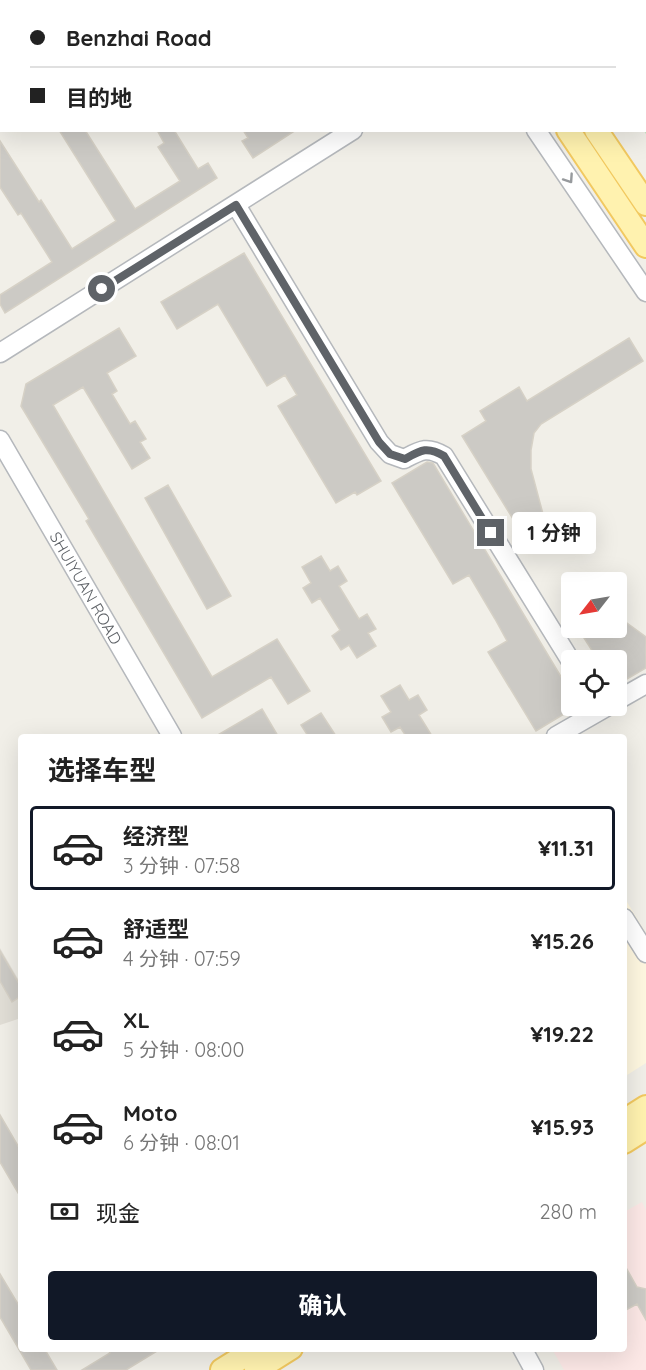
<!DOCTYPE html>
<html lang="zh">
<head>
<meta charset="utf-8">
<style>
  body { margin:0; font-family:Quicksand,"Noto Sans SC",sans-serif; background:#f2f2f2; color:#222; height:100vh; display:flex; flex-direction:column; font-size:22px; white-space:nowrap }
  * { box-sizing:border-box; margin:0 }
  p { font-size:20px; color:#767676 }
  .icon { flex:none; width:33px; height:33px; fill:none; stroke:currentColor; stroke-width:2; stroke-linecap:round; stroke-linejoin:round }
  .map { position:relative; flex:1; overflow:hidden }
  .details { position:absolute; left:18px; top:734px; width:609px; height:618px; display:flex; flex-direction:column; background:#fff; border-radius:6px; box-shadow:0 6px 24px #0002 }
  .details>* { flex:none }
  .banner { position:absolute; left:0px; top:0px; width:646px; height:132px; box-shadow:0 6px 24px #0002; display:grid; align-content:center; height:132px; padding:0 30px; background:#fff }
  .needle { width:39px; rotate:239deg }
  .buttons { position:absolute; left:561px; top:572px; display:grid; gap:12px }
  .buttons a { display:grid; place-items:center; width:66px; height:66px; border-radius:6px; background:#fff; box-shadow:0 6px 24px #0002; font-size:30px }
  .end { position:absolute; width:27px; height:27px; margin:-14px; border:8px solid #5f6368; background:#fff; box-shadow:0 0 0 3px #fff }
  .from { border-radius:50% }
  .bubble { position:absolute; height:42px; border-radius:6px; background:#fff; box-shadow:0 6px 24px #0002; font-size:20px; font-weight:700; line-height:42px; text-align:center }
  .banner b { display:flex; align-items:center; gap:21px; height:57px; font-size:22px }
  .banner b+b { border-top:2px solid #e0e0e0 }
  .banner i { width:15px; height:15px; background:#222 }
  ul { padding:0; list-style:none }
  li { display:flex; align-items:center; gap:18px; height:84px; margin:0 12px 9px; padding:0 18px; border:3px solid transparent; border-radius:6px }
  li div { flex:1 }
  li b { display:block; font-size:22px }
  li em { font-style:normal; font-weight:700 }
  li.on { border-color:#111827 }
  li>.icon { width:54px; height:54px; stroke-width:1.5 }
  h2 { padding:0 30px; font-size:27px; line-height:72px }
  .pay { display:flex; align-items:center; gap:15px; height:66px; padding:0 30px; font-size:22px }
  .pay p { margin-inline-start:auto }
  .primary-button { display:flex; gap:12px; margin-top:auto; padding:12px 30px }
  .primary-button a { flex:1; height:69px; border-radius:6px; background:#111827; color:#fff; font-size:24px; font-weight:700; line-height:69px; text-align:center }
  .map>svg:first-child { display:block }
  .commercial { fill:#fef7e0 }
  .education { fill:#e1ded6 }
  .medical { fill:#fce8e6 }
  .green { fill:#c5e8c5 }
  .building { fill:#cccac5; stroke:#d6d1c6; stroke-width:1.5 }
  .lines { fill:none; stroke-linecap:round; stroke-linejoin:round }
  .minor-casing { stroke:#b5b8bc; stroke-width:21 }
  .major-casing { stroke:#f2c960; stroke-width:26 }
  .minor { stroke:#fff; stroke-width:18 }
  .major { stroke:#fff2af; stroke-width:22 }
  .oneway { stroke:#979a9d }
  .route { stroke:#5f6368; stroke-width:8 }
  .labels { text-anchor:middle; stroke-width:5; stroke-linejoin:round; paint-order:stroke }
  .street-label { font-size:16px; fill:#5f6368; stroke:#fff }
</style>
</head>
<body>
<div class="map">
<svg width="646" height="1370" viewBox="0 0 646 1370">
  <rect width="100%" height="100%" fill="#f1efe8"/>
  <path class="commercial" d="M 624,897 L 646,933 L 646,1063 L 624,1077 Z"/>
  <path class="education" d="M 0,948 L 21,984 L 21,1018 L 0,1025 Z"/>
  <path class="medical" d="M 642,1202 L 646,1210 L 646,1370 L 564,1370 L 552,1349 L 624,1348 L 624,1212 Z"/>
  <path class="green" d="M 627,0 L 646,0 L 646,134 L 644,131 L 645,2 L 625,1 Z"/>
  <path class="building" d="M 59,130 L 85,130 L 135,209 L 180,181 L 158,147 L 164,143 L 157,130 L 174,130 L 198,169 L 208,163 L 217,178 L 5,313 L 0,304 L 0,295 L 52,262 L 21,213 L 18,215 L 0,187 L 0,141 L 39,202 L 41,200 L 72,249 L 116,221 Z
    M 243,130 L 296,130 L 253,158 L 242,141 L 248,138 Z
    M 244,253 L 381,481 L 357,495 L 355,492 L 336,503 L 278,406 L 297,395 L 285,375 L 267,386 L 218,304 L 177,329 L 161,302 Z
    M 119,328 L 136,356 L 107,373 L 117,391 L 112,394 L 130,424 L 135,421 L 146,439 L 140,442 L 150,458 L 132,469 L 83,387 L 53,405 L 212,677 L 277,639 L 310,691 L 288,704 L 271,677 L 202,718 L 86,521 L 89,519 L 21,406 L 26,384 Z
    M 629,338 L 643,361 L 541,424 L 534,433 L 531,450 L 531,469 L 543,514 L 556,535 L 532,550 L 462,436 L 486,421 L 480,411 L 519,387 L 527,401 Z
    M 427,462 L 433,463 L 572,695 L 572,705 L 574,708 L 536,731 L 488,652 L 507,641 L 495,619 L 469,575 L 453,584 L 392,483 Z
    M 168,485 L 231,596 L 207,609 L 145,498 Z
    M 321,556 L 330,571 L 338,566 L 347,581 L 339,586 L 359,619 L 367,614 L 376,629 L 368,633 L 376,646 L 357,658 L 349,645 L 341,650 L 332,636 L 340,630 L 320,598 L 312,603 L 303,588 L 311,583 L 302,567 Z
    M 616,615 L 646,637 L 646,668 L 627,679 L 616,678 L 616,660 L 598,660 L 577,627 L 616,627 Z
    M 400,685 L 409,700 L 418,695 L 427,710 L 419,715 L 432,736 L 406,736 L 400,727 L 391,732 L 382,717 L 391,712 L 381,696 Z
    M 262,709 L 278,736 L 216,736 Z
    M 321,713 L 336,736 L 308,736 L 301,725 Z
    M 0,951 L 21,987 L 21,996 L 12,1002 L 0,981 Z
    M 0,1115 L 21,1151 L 21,1198 L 0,1162 Z
    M 624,1264 L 637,1287 L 646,1289 L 646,1320 L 637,1304 L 624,1311 Z
    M 0,1274 L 21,1309 L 21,1348 L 44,1348 L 57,1370 L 31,1370 L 0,1317 Z
    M 107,1348 L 162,1348 L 126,1370 L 82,1370 L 110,1353 Z"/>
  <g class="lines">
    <defs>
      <path id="minor" d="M 576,2 L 578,0
        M 536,130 L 646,292
        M 236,205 L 379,442 L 390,454 L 404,459 C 421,450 427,446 444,456 L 572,663
        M 0,353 L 353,130
        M 0,440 L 172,736
        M 616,701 L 646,684
        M 556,736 L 610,705
        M 624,918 L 646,953
        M 522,1348 L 534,1370"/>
      <path id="major" d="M 481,0 L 482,2
        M 509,0 L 510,2
        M 568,130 L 646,246
        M 596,130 L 646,204
        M 624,1121 L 646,1107
        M 624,1142 L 646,1128
        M 222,1370 L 257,1348
        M 256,1370 L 291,1348"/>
    </defs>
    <use href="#minor" class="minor-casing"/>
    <use href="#major" class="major-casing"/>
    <use href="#minor" class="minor"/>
    <use href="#major" class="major"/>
  </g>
  <defs><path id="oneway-chevron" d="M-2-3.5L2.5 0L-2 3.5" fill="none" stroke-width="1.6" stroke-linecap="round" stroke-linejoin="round" transform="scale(1.5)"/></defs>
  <use class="oneway" href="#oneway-chevron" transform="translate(569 179) rotate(56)"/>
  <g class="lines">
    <path class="route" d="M 102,289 L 236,205 L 379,442 L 390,454 L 405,459 C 421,450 427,446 444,456 L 491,533"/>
  </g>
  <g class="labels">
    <g class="street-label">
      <text transform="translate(86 588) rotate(60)" y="6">SHUIYUAN ROAD</text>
    </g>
  </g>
</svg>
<div class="buttons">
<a><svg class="needle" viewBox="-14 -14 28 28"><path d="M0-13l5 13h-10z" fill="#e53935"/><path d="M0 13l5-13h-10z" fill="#767676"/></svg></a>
<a><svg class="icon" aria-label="locate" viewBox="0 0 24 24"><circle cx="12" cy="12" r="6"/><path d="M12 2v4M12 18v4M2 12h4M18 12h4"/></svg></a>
</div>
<i class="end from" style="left:102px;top:289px"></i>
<i class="end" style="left:491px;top:533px"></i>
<div class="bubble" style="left:512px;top:512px;width:84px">1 分钟</div>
<div class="banner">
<b><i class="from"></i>Benzhai Road</b>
<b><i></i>目的地</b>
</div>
<section class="details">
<h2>选择车型</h2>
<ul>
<li class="on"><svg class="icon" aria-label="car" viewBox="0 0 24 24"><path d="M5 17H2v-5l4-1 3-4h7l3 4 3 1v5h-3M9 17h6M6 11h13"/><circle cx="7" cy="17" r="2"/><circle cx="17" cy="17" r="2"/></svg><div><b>经济型</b><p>3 分钟 · 07:58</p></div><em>¥11.31</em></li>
<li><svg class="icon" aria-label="car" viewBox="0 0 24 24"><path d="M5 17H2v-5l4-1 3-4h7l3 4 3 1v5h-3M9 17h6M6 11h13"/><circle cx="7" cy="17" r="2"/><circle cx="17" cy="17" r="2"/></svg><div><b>舒适型</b><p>4 分钟 · 07:59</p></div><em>¥15.26</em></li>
<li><svg class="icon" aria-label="car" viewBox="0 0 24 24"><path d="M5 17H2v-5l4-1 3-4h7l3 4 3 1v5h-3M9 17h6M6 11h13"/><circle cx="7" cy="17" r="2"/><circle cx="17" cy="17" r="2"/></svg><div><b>XL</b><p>5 分钟 · 08:00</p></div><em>¥19.22</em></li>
<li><svg class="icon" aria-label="car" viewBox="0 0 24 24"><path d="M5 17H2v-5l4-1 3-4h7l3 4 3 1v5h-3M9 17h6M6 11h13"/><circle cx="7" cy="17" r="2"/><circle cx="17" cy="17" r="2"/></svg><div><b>Moto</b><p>6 分钟 · 08:01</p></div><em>¥15.93</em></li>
</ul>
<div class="pay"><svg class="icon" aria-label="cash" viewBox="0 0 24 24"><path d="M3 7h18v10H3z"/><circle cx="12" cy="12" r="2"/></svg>现金<p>280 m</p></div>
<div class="primary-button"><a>确认</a></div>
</section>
</div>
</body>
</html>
